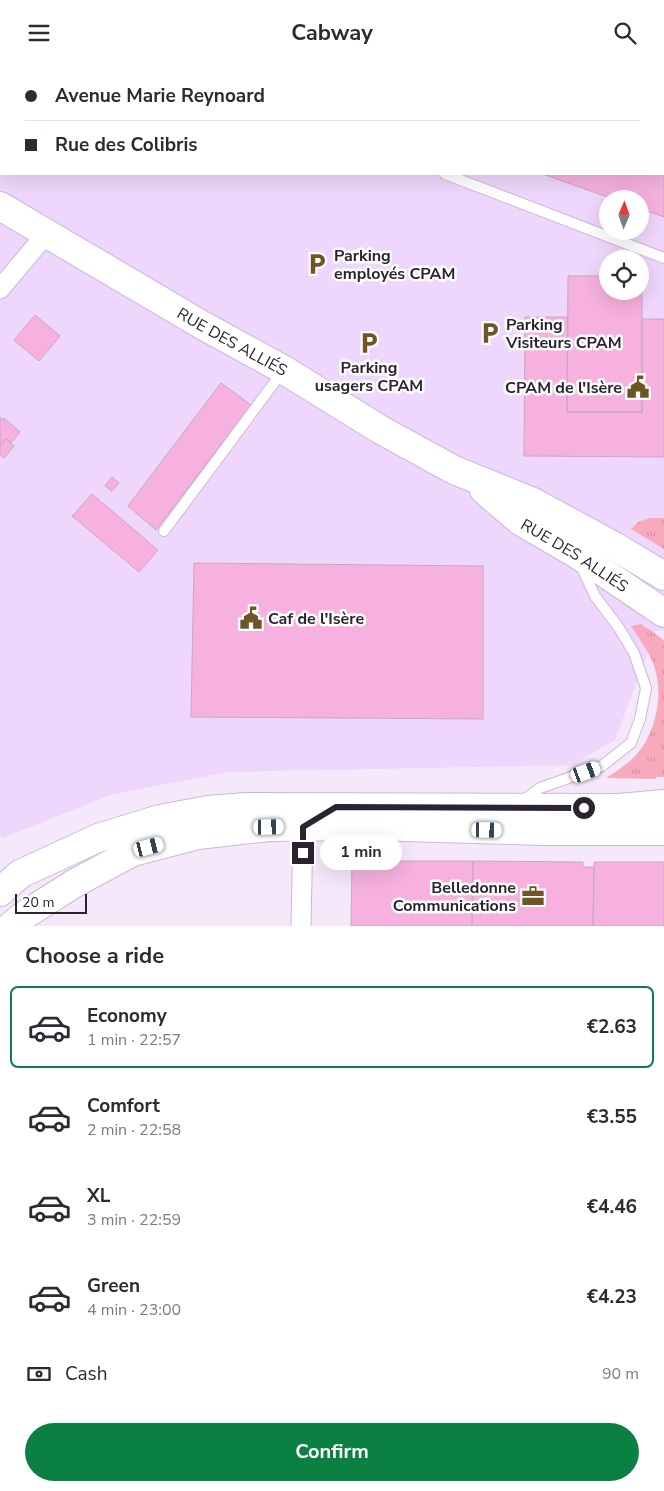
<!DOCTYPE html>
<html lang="en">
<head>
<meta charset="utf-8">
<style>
  body { margin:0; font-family:"Nunito Sans",sans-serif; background:#f2f2f3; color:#2b2b33; height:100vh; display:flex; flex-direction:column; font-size:19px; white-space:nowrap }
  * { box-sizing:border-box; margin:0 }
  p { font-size:16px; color:#7c7c81 }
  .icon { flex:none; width:28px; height:28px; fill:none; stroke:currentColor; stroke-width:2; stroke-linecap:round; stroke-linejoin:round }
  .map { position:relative; height:861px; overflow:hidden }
  .drawer { display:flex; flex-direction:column; background:#fff; flex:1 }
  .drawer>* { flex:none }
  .banner { position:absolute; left:0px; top:0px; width:665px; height:110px; box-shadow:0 5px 20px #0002; display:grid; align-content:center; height:110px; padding:0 25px; background:#fff }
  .needle { width:32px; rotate:2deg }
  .fabs { position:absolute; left:599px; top:125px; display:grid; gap:10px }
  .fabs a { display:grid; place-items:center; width:50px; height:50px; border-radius:50%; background:#fff; box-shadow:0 5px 20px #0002; font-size:25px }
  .scale { position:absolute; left:15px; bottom:12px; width:72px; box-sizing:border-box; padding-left:5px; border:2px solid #2b232f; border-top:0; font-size:14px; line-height:18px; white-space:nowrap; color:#2b232f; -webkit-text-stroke:4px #fff; paint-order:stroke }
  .end { position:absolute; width:22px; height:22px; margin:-11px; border:6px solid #2b232f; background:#fff; box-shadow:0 0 0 2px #fff }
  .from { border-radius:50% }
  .bubble { position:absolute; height:35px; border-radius:18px; background:#fff; box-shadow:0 5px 20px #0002; font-size:16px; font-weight:700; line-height:35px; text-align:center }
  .car { position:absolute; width:15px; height:30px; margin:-15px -8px; border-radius:6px; box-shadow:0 0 4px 1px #0007; background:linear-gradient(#fff 24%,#345 0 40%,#fff 0 76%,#345 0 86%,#fff 0) }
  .banner b { display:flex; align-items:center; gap:18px; height:48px; font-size:19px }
  .banner b+b { border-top:1px solid #e1e1e2 }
  .banner i { width:12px; height:12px; background:#2b2b33 }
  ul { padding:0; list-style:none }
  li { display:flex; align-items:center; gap:15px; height:82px; margin:0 10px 8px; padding:0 15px; border:2px solid transparent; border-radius:8px }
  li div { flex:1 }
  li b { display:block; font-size:19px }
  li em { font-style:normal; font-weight:700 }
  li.selected { border-color:#0b8043 }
  li>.icon { width:45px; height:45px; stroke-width:1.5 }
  h2 { padding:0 25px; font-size:22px; line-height:60px }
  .pay { display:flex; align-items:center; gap:12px; height:55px; padding:0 25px; font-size:19px }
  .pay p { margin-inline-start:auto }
  .action { display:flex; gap:10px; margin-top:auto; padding:10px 25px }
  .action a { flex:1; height:58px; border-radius:30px; background:#0b8043; color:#fff; font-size:20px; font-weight:700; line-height:58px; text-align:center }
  header { display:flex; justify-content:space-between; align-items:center; height:65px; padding:0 25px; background:#fff; font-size:22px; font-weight:700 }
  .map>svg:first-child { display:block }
  .built { fill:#efd6fc; fill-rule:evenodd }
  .grass { fill:url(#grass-tufts) }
  .building { fill:#f6b1df; stroke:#c9a8bd }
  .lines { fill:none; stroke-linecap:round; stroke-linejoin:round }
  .service-casing { stroke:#ccb8d6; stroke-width:12 }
  .minor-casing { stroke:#ccb8d6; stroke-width:21 }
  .secondary-casing { stroke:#ccb8d6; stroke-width:30 }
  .service { stroke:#fff; stroke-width:10 }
  .minor { stroke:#fff; stroke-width:19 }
  .secondary { stroke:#fff; stroke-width:28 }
  .route { stroke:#2b232f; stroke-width:6 }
  .labels { text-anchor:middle; stroke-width:5; stroke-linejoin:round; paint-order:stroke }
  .poi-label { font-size:16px; font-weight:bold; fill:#2b232f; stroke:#fff; text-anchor:start }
  .street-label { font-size:16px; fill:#2b232f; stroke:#fff }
</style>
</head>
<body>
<header><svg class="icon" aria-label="menu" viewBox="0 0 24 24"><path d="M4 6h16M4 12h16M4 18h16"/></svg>Cabway<svg class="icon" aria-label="search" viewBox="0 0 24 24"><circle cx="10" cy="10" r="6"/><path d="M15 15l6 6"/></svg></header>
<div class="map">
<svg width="664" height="861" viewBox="0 0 664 861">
  <defs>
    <pattern id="grass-tufts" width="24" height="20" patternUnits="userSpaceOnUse" patternTransform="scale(1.25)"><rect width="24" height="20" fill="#f8aabc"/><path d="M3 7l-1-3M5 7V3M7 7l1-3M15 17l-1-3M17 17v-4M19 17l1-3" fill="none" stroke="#d592a2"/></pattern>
  </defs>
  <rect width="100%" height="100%" fill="#f5e8fb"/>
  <path class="built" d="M 0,0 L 664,0 L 664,565 L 656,566 L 615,675 L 572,700 L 229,707 L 113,729 L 3,773 L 0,771 ZM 1,1 L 664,1 L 664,109 L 1,109 ZM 608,134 L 640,134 L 640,166 L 608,166 ZM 608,194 L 640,194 L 640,226 L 608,226 Z"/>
  <path class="grass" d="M 650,453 L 664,453 L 664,484 L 631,464 L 638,457 Z
    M 641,559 L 664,575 L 664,712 L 657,712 L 655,714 L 606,713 C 617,706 628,699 637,689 C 656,667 664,629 654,601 C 649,586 639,574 631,561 Z"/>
  <path class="building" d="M 237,0 L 613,0 L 616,1 L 241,1 Z
    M 664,90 L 664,152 L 640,143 L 640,134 L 613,134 L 543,109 L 664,109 Z
    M 568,211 L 608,211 L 608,226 L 640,226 L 640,211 L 642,212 L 642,347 L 567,347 Z
    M 35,250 L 60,271 L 39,296 L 14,275 Z
    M 525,252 L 568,252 L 567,347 L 642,347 L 642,254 L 664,254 L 664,392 L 524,391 Z
    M 221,318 L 251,340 L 156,465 L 128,441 Z
    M 0,352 L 3,355 L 4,353 L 20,367 L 11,378 L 6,374 L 0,381 Z
    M 6,374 L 14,381 L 4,393 L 0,390 L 0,381 Z
    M 112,412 L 119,418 L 112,426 L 105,421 Z
    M 92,429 L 158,485 L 139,507 L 72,451 Z
    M 194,498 L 483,501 L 483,654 L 191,652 Z
    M 352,796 L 473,796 L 472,861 L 351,861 Z
    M 473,796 L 583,797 L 583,802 L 594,802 L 593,861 L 472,861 Z
    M 594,797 L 664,797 L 664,861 L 593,861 Z"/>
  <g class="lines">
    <defs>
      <path id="service" d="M 163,0 L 166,1
        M 445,109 L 664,193
        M 164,466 L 283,306
        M 521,737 L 540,723 L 602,701 L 631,678 L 640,654 L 646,623 L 634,588 L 619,563 L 595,531 L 581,501"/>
      <path id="minor" d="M 0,224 L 47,168
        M 301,861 L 303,762 L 314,756"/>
      <g id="secondary">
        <path id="s1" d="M 0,141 L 202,260 L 284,305 L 381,365 L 454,405 L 533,437 L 614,481 L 664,511"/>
        <path id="s2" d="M 484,425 L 520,456 L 575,488 L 664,548"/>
        <path d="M 0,827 L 20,809 L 98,773 L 160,754 L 208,745 L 246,742 L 619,743 L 664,739"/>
        <path d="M 11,861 L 23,851 L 75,818 L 133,787 L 198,770 L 269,762 L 369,761 L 545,766 L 664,766"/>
      </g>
    </defs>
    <use href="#service" class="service-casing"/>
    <use href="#minor" class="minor-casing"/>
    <use href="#secondary" class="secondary-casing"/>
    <use href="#service" class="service"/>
    <use href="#minor" class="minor"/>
    <use href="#secondary" class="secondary"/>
  </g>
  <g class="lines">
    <path class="route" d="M 303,788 L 303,762 L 336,742 L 584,743"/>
  </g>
  <defs>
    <symbol id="parking-bare" viewBox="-9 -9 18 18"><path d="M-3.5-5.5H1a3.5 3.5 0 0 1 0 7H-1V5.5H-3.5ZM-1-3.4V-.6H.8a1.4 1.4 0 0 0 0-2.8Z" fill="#6f5426" stroke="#fff" stroke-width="2.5" paint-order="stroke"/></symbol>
    <symbol id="civic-bare" viewBox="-9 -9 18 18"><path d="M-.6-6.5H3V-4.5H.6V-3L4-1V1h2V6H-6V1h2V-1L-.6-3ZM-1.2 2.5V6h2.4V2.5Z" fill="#6f5426" stroke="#fff" stroke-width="2.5" paint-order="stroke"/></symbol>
    <symbol id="office-bare" viewBox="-9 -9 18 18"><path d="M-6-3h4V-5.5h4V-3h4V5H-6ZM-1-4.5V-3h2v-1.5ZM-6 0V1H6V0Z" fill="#6f5426" stroke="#fff" stroke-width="2.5" paint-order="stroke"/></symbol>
  </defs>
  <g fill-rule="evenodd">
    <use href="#parking-bare" x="301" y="183" width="32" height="32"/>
    <use href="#parking-bare" x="474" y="252" width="32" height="32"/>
    <use href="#parking-bare" x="353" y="262" width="32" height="32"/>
    <use href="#civic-bare" x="622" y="306" width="32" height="32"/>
    <use href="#civic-bare" x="235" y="537" width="32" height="32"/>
    <use href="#office-bare" x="517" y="815" width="32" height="32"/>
  </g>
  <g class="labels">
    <g class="poi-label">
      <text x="334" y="196">Parking<tspan x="334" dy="18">employés CPAM</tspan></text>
      <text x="506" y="265">Parking<tspan x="506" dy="18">Visiteurs CPAM</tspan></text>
      <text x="369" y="308" text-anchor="middle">Parking<tspan x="369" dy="18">usagers CPAM</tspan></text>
      <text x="622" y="328" text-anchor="end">CPAM de l'Isère</text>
      <text x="268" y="559">Caf de l'Isère</text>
      <text x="516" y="828" text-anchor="end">Belledonne<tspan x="516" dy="18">Communications</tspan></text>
    </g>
    <g class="street-label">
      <text dy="6" stroke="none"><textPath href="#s1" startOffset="269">RUE DES ALLIÉS</textPath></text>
      <text dy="6" stroke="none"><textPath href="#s2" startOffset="112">RUE DES ALLIÉS</textPath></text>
    </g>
  </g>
</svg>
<div class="fabs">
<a><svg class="needle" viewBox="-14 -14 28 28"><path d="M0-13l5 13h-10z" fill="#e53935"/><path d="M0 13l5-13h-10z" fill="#7c7c81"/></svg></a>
<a><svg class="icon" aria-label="locate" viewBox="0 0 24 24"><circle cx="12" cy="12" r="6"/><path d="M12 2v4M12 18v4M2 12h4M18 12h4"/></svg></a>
</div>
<div class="scale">20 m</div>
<i class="end from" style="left:584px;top:743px"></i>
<i class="end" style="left:303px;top:788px"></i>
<div class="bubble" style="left:320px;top:770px;width:82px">1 min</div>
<i class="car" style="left:586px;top:707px;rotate:70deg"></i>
<i class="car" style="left:269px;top:762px;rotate:89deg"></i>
<i class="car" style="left:487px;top:765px;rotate:91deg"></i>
<i class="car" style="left:149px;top:782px;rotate:76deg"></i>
<div class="banner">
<b><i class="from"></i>Avenue Marie Reynoard</b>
<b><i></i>Rue des Colibris</b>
</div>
</div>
<section class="drawer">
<h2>Choose a ride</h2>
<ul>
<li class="selected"><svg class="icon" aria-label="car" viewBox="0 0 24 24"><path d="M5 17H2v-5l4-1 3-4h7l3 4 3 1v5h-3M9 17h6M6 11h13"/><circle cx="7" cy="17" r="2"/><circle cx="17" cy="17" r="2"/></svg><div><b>Economy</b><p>1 min · 22:57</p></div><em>€2.63</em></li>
<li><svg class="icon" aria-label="car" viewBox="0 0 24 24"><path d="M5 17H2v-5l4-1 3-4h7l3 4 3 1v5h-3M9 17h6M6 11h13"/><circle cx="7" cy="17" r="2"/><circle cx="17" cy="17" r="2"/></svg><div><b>Comfort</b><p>2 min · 22:58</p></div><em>€3.55</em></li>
<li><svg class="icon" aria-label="car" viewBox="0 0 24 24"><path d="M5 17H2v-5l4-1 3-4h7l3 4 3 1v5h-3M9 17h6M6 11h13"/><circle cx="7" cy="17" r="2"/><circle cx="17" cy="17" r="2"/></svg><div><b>XL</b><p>3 min · 22:59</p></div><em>€4.46</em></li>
<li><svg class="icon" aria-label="car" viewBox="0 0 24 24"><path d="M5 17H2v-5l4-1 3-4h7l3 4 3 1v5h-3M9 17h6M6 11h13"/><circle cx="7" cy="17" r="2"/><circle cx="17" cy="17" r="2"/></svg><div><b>Green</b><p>4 min · 23:00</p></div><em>€4.23</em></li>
</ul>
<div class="pay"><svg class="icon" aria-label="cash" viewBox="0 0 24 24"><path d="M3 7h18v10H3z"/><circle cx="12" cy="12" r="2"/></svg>Cash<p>90 m</p></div>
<div class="action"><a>Confirm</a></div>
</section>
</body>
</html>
